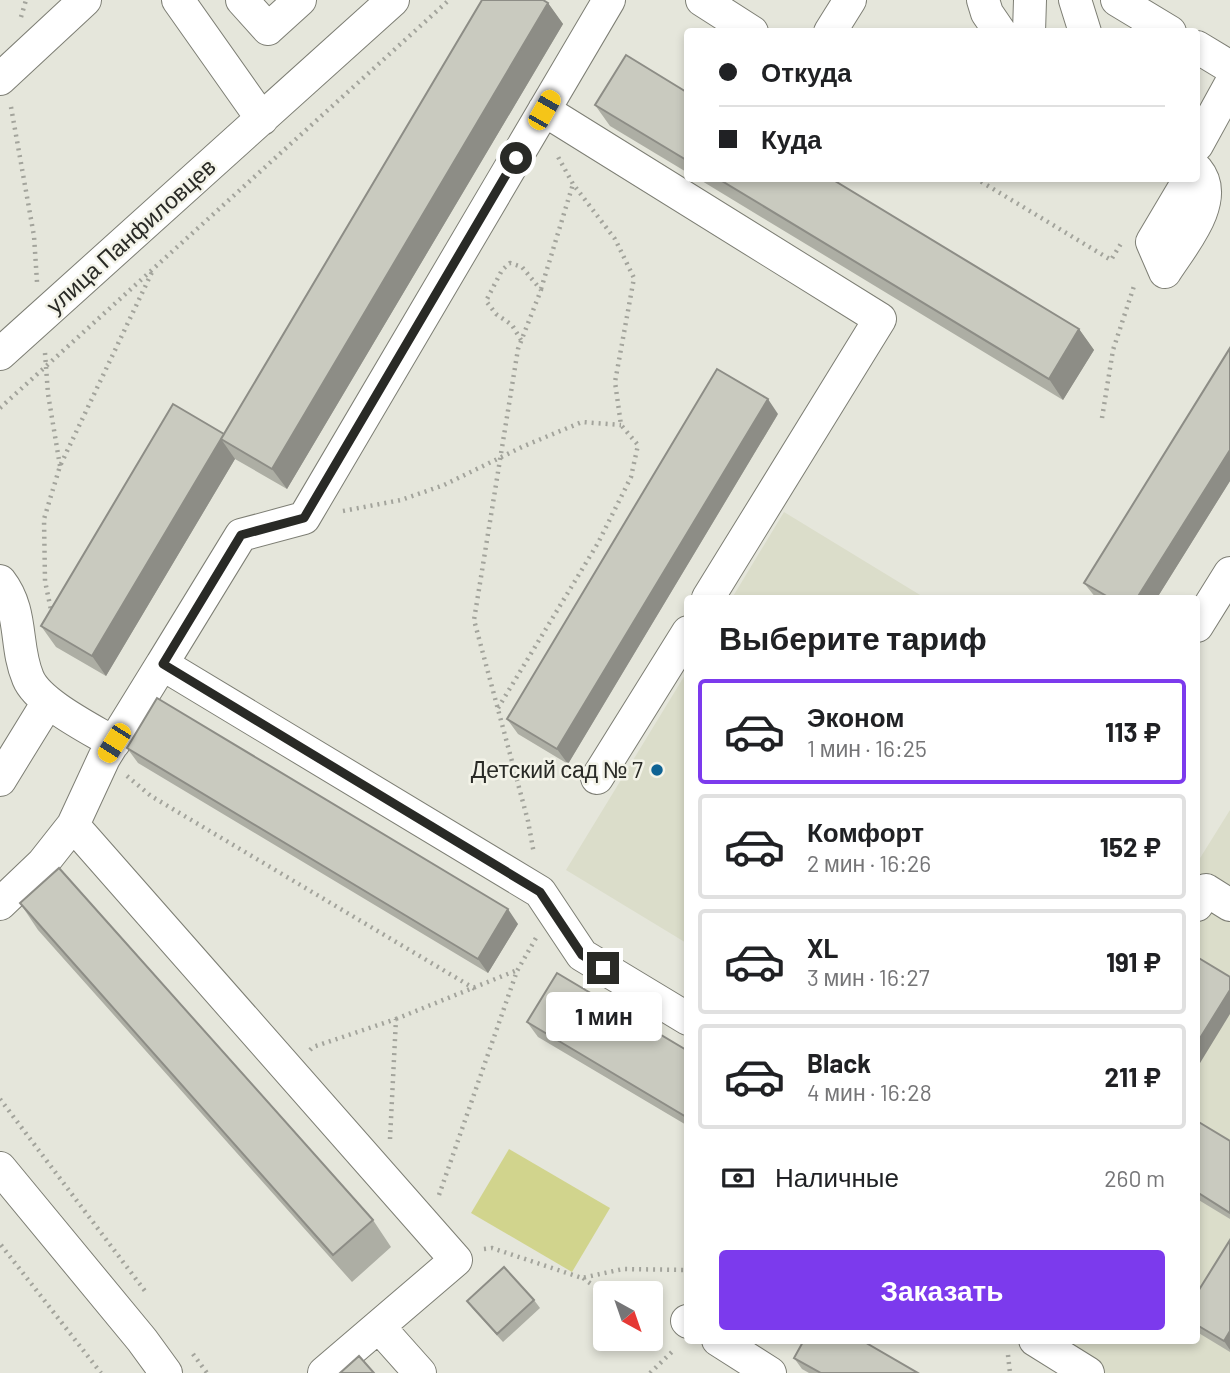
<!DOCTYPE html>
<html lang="ru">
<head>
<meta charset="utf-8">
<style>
  body { margin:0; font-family:Barlow,sans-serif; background:#f6f6f6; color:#202124; height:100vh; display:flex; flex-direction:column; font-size:26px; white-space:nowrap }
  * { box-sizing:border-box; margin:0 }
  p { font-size:23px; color:#757577 }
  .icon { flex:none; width:38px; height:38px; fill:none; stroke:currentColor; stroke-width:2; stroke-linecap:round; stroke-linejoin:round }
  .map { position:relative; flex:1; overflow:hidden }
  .sheet { position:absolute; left:684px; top:595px; width:516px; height:749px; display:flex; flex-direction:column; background:#fff; border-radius:7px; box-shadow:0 4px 10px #0003 }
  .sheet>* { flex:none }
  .top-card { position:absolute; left:684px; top:28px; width:516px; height:154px; border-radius:7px; box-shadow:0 4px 10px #0003; display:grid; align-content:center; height:154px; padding:0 35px; background:#fff }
  .needle { width:46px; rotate:140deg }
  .tools { position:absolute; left:593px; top:1281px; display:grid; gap:14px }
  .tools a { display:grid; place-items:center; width:70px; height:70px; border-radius:7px; background:#fff; box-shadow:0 4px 10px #0003; font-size:35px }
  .end { position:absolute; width:32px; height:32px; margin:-16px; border:9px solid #292a26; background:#fff; box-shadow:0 0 0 4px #fff }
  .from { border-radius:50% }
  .bubble { position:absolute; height:49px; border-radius:7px; background:#fff; box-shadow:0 4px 10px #0003; font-size:23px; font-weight:700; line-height:49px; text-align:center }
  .car { position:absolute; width:21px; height:42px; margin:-21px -10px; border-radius:9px; box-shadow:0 0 5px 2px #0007; background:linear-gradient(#f5c518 24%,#345 0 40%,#f5c518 0 76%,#345 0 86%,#f5c518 0) }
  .top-card b { display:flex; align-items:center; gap:24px; height:66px; font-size:26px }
  .top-card b+b { border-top:2px solid #e0e0e0 }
  .top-card i { width:18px; height:18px; background:#202124 }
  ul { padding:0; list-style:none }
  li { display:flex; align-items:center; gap:21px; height:105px; margin:0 14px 10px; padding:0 21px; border:4px solid #e0e0e0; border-radius:7px }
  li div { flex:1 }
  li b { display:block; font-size:26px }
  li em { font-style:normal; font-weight:700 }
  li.active { border-color:#7c3aed }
  li>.icon { width:63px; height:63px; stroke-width:1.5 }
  h2 { padding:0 35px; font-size:32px; line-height:84px }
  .pay { display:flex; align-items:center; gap:18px; height:77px; padding:0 35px; font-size:26px }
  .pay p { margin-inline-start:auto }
  .primary-button { display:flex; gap:14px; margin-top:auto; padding:14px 35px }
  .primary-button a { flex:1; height:80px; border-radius:7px; background:#7c3aed; color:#fff; font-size:28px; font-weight:700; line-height:80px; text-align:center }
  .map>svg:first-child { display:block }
  .built { fill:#dbddca }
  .green { fill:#d1d48d }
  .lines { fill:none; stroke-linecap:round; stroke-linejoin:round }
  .minor-casing { stroke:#7d7e74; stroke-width:34 }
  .path { stroke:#a3a49c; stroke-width:4.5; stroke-dasharray:2 5; stroke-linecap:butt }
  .minor { stroke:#fff; stroke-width:32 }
  .wall { fill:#adaea4 }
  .shaded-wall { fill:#8d8d86 }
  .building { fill:#c9cabf; stroke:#8d8d86; stroke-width:2 }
  .route { stroke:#292a26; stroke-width:9 }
  .poi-dot { fill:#0e6394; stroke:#f3f3e8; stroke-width:2.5 }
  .labels { text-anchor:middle; stroke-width:5; stroke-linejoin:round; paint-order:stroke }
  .street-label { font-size:23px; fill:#292a26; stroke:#f3f3e8 }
  .poi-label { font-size:23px; fill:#292a26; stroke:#f3f3e8; text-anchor:end }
</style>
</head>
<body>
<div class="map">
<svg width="1230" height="1373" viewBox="0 0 1230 1373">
  <rect width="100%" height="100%" fill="#e5e6db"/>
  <path class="built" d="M 784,512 L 925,598 L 732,598 Z
    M 688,670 L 688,944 L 566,870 Z
    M 1230,810 L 1230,900 L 1197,880 L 1197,863 Z
    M 1197,888 L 1230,908 L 1230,1373 L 1096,1373 L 1043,1341 L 1197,1340 Z"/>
  <path class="green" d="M 509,1149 L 610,1208 L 572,1272 L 471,1213 Z"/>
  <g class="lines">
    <defs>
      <path id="minor" d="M 178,0 L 262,119
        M 242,0 L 268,29 L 300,0
        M 609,0 L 304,518 L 241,535 L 162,664 L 540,892 L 582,955 L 688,1019
        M 702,0 L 752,32
        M 983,0 L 987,13 L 1000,32
        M 1075,0 L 1085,32
        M 1117,0 L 1170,32
        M 830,32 L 850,0
        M 1029,32 L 1030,0
        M 1197,47 L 1230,67
        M 0,79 L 85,0
        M 544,110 L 880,319 L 708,598
        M 1197,145 L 1230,85
        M 1165,272 C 1182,245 1222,200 1197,170
        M 1165,272 L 1152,242 L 1190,178
        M 0,354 L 393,0
        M 0,581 C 24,612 14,645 28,678 C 38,703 91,729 114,743
        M 1197,626 L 1230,573
        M 597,778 L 688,632
        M 0,780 L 48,702
        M 73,825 L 456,1260 L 324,1373
        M 0,904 L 43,863 L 73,825 L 104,758 L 162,664
        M 1197,905 L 1206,890 L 1230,905
        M 0,1168 L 142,1340 L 166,1373
        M 687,1321 L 688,1322
        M 379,1327 L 420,1373
        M 718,1340 L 770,1373
        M 1035,1340 L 1088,1373"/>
    </defs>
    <use href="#minor" class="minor-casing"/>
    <path class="path" d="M 21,17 L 26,0
      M 11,107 L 34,236 L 37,282
      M 975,178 L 1111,260 L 1122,242
      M 541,289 L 573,184
      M 521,340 L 512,325 L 496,314 L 486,301 L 502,270 L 510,263 L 522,267 L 541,290 L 518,349 L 474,620 L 528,821 L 534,854
      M 45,353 L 48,394 L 60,466
      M 0,408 L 449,0
      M 1102,418 L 1113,350 L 1135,283
      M 343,511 L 401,500 L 444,485 L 524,446 L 582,422 L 621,425
      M 52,615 L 45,581 L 44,519 L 60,466 L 153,270
      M 498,708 L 598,543 L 631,477 L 638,445 L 621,425 L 615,382 L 634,278 L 615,239 L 573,184 L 557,155
      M 127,776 L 151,796 L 475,989
      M 396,1019 L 515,971
      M 310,1050 L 313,1047 L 396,1019 L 390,1139
      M 0,1099 L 145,1291
      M 439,1195 L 517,971 L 536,938
      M 1,1245 L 101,1373
      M 484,1249 L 492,1248 L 582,1278 L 623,1269 L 688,1270
      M 583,1278 L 606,1295
      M 193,1354 L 207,1373
      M 1008,1355 L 1010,1373
      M 650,1373 L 675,1349"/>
    <use href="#minor" class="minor"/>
  </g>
  <path class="wall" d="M 548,3 L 563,24 L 287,489 L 235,459 L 106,676 L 56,647 L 41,626 L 224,434 Z
    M 688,93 L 688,173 L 610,126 L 595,105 Z
    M 697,178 L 830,178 L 1079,329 L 1094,350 L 1063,400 Z
    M 1230,348 L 1230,481 L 1157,598 L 1096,598 L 1084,583 Z
    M 778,414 L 568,764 L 518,734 L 507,719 Z
    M 127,748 L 518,924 L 488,973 L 138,763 Z
    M 20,903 L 373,1220 L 391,1247 L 352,1282 L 38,930 Z
    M 527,1022 L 688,1051 L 688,1126 L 538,1037 Z
    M 1197,1121 L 1230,1141 L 1230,1219 L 1197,1199 Z
    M 1230,1240 L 1230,1352 L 1197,1332 L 1197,1293 Z
    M 534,1300 L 540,1308 L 503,1342 L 473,1309 L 467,1301 Z
    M 794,1358 L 918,1373 L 809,1373 L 802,1369 Z"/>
  <path class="shaded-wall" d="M 548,3 L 563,24 L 287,489 L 272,469 Z
    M 1079,329 L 1094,350 L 1063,400 L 1049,379 Z
    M 768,399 L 778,414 L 568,764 L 557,749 Z
    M 224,434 L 221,439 L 235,459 L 106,676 L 92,656 Z
    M 1230,450 L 1230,481 L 1157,598 L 1137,598 Z
    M 508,909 L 518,924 L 488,973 L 478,959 Z
    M 1230,990 L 1230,1014 L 1197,1068 L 1197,1043 Z
    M 1230,1331 L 1230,1350 L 1224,1341 Z"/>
  <path class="building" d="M 482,0 L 543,0 L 548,3 L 272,469 L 221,439 Z
    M 626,55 L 688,93 L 688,161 L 595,105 Z
    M 717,178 L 830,178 L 1079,329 L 1049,379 Z
    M 1230,348 L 1230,450 L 1137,598 L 1110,598 L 1084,583 Z
    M 717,369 L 768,399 L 557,749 L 507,719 Z
    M 173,404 L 224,434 L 92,656 L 41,626 Z
    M 157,698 L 508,909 L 478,959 L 127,748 Z
    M 59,868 L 373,1220 L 333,1255 L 20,903 Z
    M 1197,957 L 1230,977 L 1230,990 L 1197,1043 Z
    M 557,973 L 688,1051 L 688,1118 L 527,1022 Z
    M 1197,1121 L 1230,1141 L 1230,1213 L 1197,1192 Z
    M 1230,1240 L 1230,1331 L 1224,1341 L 1197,1325 L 1197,1293 Z
    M 504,1267 L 534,1300 L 497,1334 L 467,1301 Z
    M 804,1340 L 861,1340 L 918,1373 L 821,1373 L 794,1358 Z
    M 359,1356 L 374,1373 L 340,1373 Z"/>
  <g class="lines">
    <path class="route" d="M 516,158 L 304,518 L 241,535 L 163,664 L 540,892 L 582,955 L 603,968"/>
  </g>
  <circle class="poi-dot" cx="657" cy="770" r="7"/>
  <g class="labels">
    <g class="street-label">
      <text transform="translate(131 236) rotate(-42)" y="8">улица Панфиловцев</text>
    </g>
    <g class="poi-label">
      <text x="643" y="778">Детский сад № 7</text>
    </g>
  </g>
</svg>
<div class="tools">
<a><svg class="needle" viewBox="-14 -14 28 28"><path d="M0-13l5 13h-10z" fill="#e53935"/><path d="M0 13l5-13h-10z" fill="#757577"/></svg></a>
</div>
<i class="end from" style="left:516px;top:158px"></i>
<i class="end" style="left:603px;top:968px"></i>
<div class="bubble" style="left:546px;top:992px;width:116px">1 мин</div>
<i class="car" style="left:544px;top:110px;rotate:30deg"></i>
<i class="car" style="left:114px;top:743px;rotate:212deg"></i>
<div class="top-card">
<b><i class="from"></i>Откуда</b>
<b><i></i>Куда</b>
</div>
<section class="sheet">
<h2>Выберите тариф</h2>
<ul>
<li class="active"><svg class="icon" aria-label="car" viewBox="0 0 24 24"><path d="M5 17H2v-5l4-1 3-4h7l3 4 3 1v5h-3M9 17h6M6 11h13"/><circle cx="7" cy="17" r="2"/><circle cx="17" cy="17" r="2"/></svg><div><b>Эконом</b><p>1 мин · 16:25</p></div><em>113 ₽</em></li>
<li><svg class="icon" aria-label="car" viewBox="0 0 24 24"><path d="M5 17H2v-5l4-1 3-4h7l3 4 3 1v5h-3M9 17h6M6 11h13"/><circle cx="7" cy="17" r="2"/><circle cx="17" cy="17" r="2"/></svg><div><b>Комфорт</b><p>2 мин · 16:26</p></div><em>152 ₽</em></li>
<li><svg class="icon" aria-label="car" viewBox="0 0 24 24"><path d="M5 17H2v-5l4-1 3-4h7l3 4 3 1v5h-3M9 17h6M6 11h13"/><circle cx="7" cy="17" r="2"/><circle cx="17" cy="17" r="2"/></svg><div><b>XL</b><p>3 мин · 16:27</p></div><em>191 ₽</em></li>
<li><svg class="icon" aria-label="car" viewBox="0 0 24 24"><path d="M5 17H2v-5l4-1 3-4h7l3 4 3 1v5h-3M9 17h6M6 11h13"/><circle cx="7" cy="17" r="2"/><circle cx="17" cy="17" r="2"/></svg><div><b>Black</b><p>4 мин · 16:28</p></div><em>211 ₽</em></li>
</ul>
<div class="pay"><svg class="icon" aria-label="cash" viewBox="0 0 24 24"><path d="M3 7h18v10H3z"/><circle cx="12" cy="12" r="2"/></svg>Наличные<p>260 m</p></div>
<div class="primary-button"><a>Заказать</a></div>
</section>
</div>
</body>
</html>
